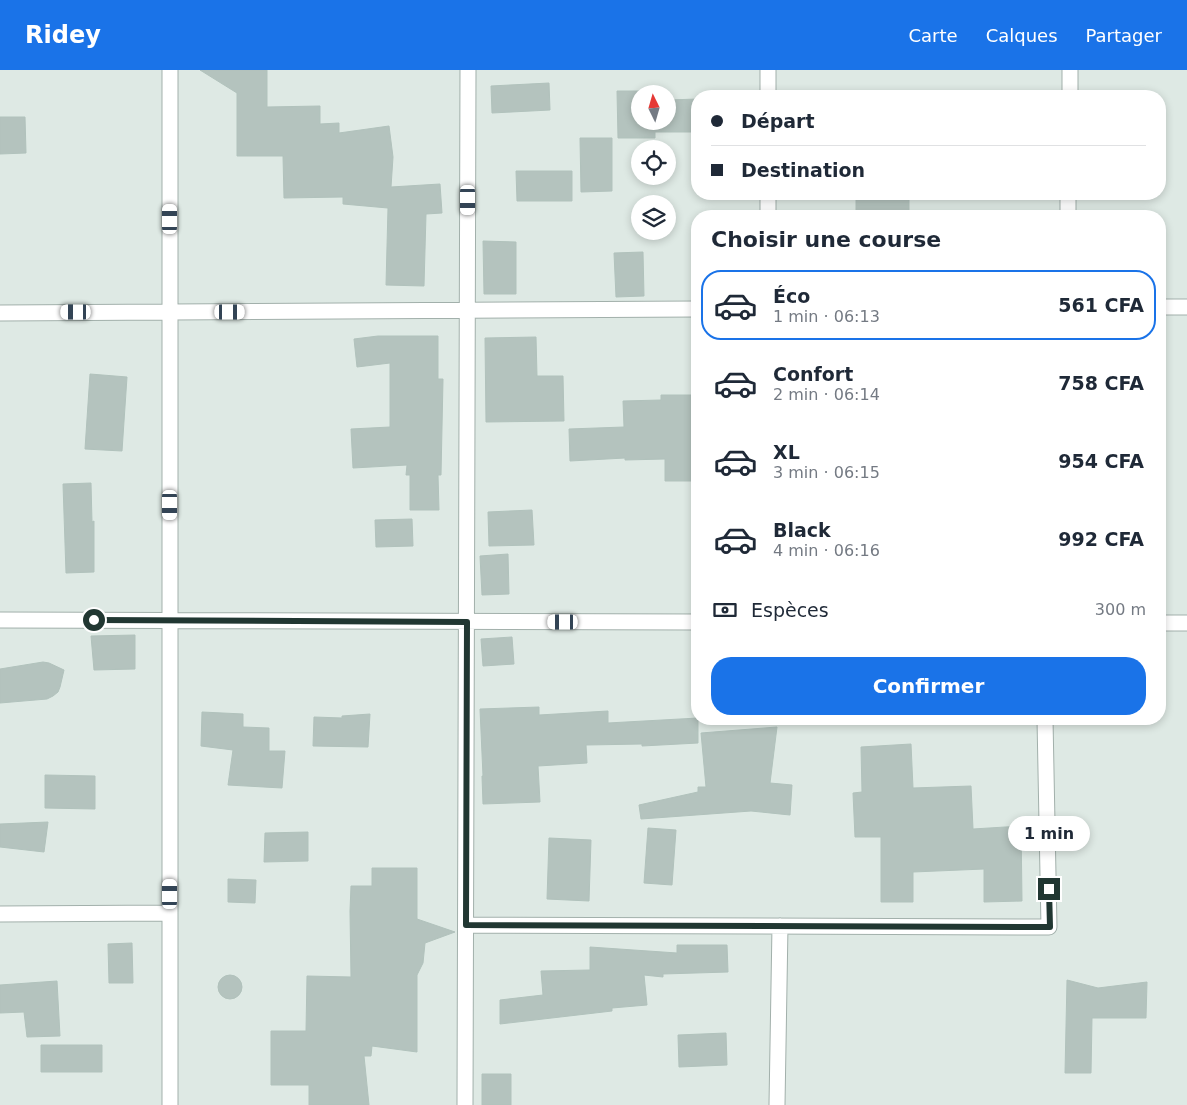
<!DOCTYPE html>
<html lang="fr">
<head>
<meta charset="utf-8">
<style>
  body { margin:0; font-family:"DejaVu Sans",sans-serif; background:#f6f6f7; color:#1f2937; height:100vh; display:flex; flex-direction:column; font-size:19px; white-space:nowrap }
  * { box-sizing:border-box; margin:0 }
  p { font-size:16px; color:#747a83 }
  .icon { flex:none; width:28px; height:28px; fill:none; stroke:currentColor; stroke-width:2; stroke-linecap:round; stroke-linejoin:round }
  .map { position:relative; flex:1; overflow:hidden }
  .details { position:absolute; left:691px; top:140px; width:475px; height:515px; display:flex; flex-direction:column; background:#fff; border-radius:20px; box-shadow:0 2px 8px #0003 }
  .details>* { flex:none }
  .banner { position:absolute; left:691px; top:20px; width:475px; height:110px; border-radius:20px; box-shadow:0 2px 8px #0003; display:grid; align-content:center; height:110px; padding:0 20px; background:#fff }
  .needle { width:32px; rotate:355deg }
  .controls { position:absolute; left:631px; top:15px; display:grid; gap:10px }
  .controls a { display:grid; place-items:center; width:45px; height:45px; border-radius:50%; background:#fff; box-shadow:0 2px 8px #0003; font-size:25px }
  .end { position:absolute; width:22px; height:22px; margin:-11px; border:6px solid #213732; background:#fff; box-shadow:0 0 0 2px #fff }
  .from { border-radius:50% }
  .bubble { position:absolute; height:35px; border-radius:18px; background:#fff; box-shadow:0 2px 8px #0003; font-size:16px; font-weight:700; line-height:35px; text-align:center }
  .car { position:absolute; width:15px; height:30px; margin:-15px -8px; border-radius:6px; box-shadow:0 0 4px 1px #0007; background:linear-gradient(#fff 24%,#345 0 40%,#fff 0 76%,#345 0 86%,#fff 0) }
  .banner b { display:flex; align-items:center; gap:18px; height:48px; font-size:19px }
  .banner b+b { border-top:1px solid #e0e1e3 }
  .banner i { width:12px; height:12px; background:#1f2937 }
  ul { padding:0; list-style:none }
  li { display:flex; align-items:center; gap:15px; height:70px; margin:0 10px 8px; padding:0 10px; border:2px solid transparent; border-radius:20px }
  li div { flex:1 }
  li b { display:block; font-size:19px }
  li em { font-style:normal; font-weight:700 }
  li.active { border-color:#1a73e8 }
  li>.icon { width:45px; height:45px; stroke-width:1.5 }
  h2 { padding:0 20px; font-size:22px; line-height:60px }
  .pay { display:flex; align-items:center; gap:12px; height:55px; padding:0 20px; font-size:19px }
  .pay p { margin-inline-start:auto }
  .button { display:flex; gap:10px; margin-top:auto; padding:10px 20px }
  .button a { flex:1; height:58px; border-radius:20px; background:#1a73e8; color:#fff; font-size:20px; font-weight:700; line-height:58px; text-align:center }
  header { display:flex; align-items:center; gap:30px; box-sizing:border-box; height:70px; padding:0 25px; background:#1a73e8; color:#fff }
  header strong { font-size:24px }
  nav { display:flex; gap:28px; margin-inline-start:auto; font-size:18px }
  .map>svg:first-child { display:block }
  .building { fill:#b4c3be; stroke:#b1c2bc }
  .lines { fill:none; stroke-linecap:round; stroke-linejoin:round }
  .street-casing { stroke:#a2b0ab; stroke-width:17 }
  .street { stroke:#fff; stroke-width:15 }
  .route { stroke:#213732; stroke-width:6 }
</style>
</head>
<body>
<header>
<strong>Ridey</strong>
<nav><a>Carte</a><a>Calques</a><a>Partager</a></nav>
</header>
<div class="map">
<svg width="1187" height="1035" viewBox="0 0 1187 1035">
  <rect width="100%" height="100%" fill="#dee9e4"/>
  <path class="building" d="M 200,0 L 267,0 L 267,37 L 320,36 L 320,54 L 339,53 L 339,63 L 389,56 L 393,87 L 391,117 L 440,114 L 442,143 L 426,144 L 424,216 L 386,215 L 388,138 L 343,134 L 343,127 L 284,128 L 283,86 L 237,86 L 237,23 Z
    M 549,13 L 550,40 L 492,43 L 491,16 Z
    M 617,21 L 655,21 L 655,24 L 640,24 L 640,51 L 668,51 L 668,30 L 698,29 L 698,62 L 655,62 L 655,68 L 618,68 Z
    M 0,47 L 25,47 L 26,83 L 0,84 Z
    M 580,68 L 612,68 L 612,121 L 581,122 Z
    M 516,101 L 572,101 L 572,131 L 517,131 Z
    M 856,124 L 909,124 L 909,146 L 856,146 Z
    M 483,171 L 516,172 L 516,224 L 484,224 Z
    M 643,182 L 644,226 L 616,227 L 614,183 Z
    M 378,266 L 438,266 L 438,309 L 443,309 L 441,405 L 438,405 L 439,440 L 410,440 L 410,405 L 406,405 L 407,395 L 353,398 L 351,359 L 390,357 L 390,293 L 357,297 L 354,269 Z
    M 536,267 L 537,306 L 563,306 L 564,351 L 486,352 L 485,268 Z
    M 90,304 L 127,307 L 122,381 L 85,379 Z
    M 661,325 L 698,325 L 698,411 L 665,411 L 665,389 L 625,390 L 625,388 L 570,391 L 569,359 L 624,357 L 623,331 L 661,330 Z
    M 91,413 L 92,452 L 94,451 L 94,502 L 66,503 L 63,414 Z
    M 532,440 L 534,475 L 489,476 L 488,442 Z
    M 412,449 L 413,476 L 376,477 L 375,450 Z
    M 508,484 L 509,524 L 482,525 L 480,486 Z
    M 135,565 L 135,599 L 94,600 L 91,566 Z
    M 512,567 L 514,594 L 483,596 L 481,569 Z
    M 43,592 L 49,593 L 64,600 L 60,617 L 58,622 L 53,626 L 47,629 L 0,633 L 0,599 Z
    M 539,637 L 539,645 L 608,641 L 608,653 L 698,648 L 698,673 L 642,676 L 642,674 L 586,675 L 587,693 L 538,696 L 540,732 L 483,734 L 482,706 L 483,706 L 480,639 Z
    M 202,642 L 243,644 L 243,657 L 269,658 L 269,681 L 285,681 L 282,718 L 228,715 L 233,680 L 201,676 Z
    M 370,644 L 368,677 L 313,676 L 314,647 L 342,648 L 342,646 Z
    M 777,657 L 770,713 L 792,715 L 790,745 L 751,741 L 641,749 L 639,735 L 698,722 L 698,717 L 706,717 L 701,663 Z
    M 911,674 L 913,718 L 971,716 L 973,759 L 1021,756 L 1022,831 L 984,832 L 984,799 L 913,802 L 913,832 L 881,832 L 881,767 L 855,767 L 853,723 L 862,722 L 861,677 Z
    M 45,705 L 95,706 L 95,739 L 45,738 Z
    M 48,752 L 44,782 L 0,777 L 0,754 Z
    M 648,758 L 676,760 L 672,815 L 644,813 Z
    M 308,762 L 308,791 L 264,792 L 265,763 Z
    M 549,768 L 591,770 L 589,831 L 547,829 Z
    M 372,798 L 417,798 L 417,849 L 455,862 L 425,873 L 423,893 L 417,905 L 417,982 L 372,976 L 371,986 L 364,986 L 369,1035 L 309,1035 L 309,1015 L 271,1015 L 271,961 L 306,961 L 307,906 L 351,907 L 350,841 L 351,816 L 372,816 Z
    M 228,809 L 256,810 L 255,833 L 228,832 Z
    M 132,873 L 133,913 L 109,913 L 108,874 Z
    M 677,875 L 727,875 L 728,902 L 663,904 L 663,907 L 644,905 L 647,935 L 612,938 L 612,941 L 500,954 L 500,930 L 543,925 L 541,901 L 590,900 L 590,877 L 677,883 Z
    M218 917a12 12 0 1 1 24 0a12 12 0 1 1-24 0Z
    M 1067,910 L 1098,918 L 1147,912 L 1146,948 L 1092,948 L 1091,1003 L 1065,1003 Z
    M 57,911 L 60,966 L 27,967 L 24,942 L 0,943 L 0,915 Z
    M 726,963 L 727,995 L 679,997 L 678,965 Z
    M 41,975 L 102,975 L 102,1002 L 41,1002 Z
    M 482,1004 L 511,1004 L 511,1035 L 482,1035 Z"/>
  <g class="lines">
    <defs>
      <path id="street" d="M 768,0 L 768,26
        M 1070,26 L 1070,0
        M 768,124 L 768,146
        M 1068,146 L 1068,124
        M 1160,237 L 1187,237
        M 0,243 L 698,239
        M 0,550 L 698,552
        M 1160,553 L 1187,553
        M 0,844 L 170,843
        M 466,855 L 1049,857 L 1045,649
        M 170,1035 L 170,0
        M 465,1035 L 468,0
        M 777,1035 L 780,856"/>
    </defs>
    <use href="#street" class="street-casing"/>
    <use href="#street" class="street"/>
  </g>
  <g class="lines">
    <path class="route" d="M 94,550 L 467,552 L 466,855 L 1050,857 L 1049,819"/>
  </g>
</svg>
<div class="controls">
<a><svg class="needle" viewBox="-14 -14 28 28"><path d="M0-13l5 13h-10z" fill="#e53935"/><path d="M0 13l5-13h-10z" fill="#747a83"/></svg></a>
<a><svg class="icon" aria-label="locate" viewBox="0 0 24 24"><circle cx="12" cy="12" r="6"/><path d="M12 2v4M12 18v4M2 12h4M18 12h4"/></svg></a>
<a><svg class="icon" aria-label="layers" viewBox="0 0 24 24"><path d="M12 4l9 5-9 5-9-5zM3 14l9 5 9-5"/></svg></a>
</div>
<i class="end from" style="left:94px;top:550px"></i>
<i class="end" style="left:1049px;top:819px"></i>
<div class="bubble" style="left:1008px;top:746px;width:82px">1 min</div>
<i class="car" style="left:468px;top:130px;rotate:180deg"></i>
<i class="car" style="left:170px;top:149px;rotate:0deg"></i>
<i class="car" style="left:76px;top:242px;rotate:270deg"></i>
<i class="car" style="left:230px;top:242px;rotate:90deg"></i>
<i class="car" style="left:170px;top:435px;rotate:180deg"></i>
<i class="car" style="left:563px;top:552px;rotate:270deg"></i>
<i class="car" style="left:170px;top:824px;rotate:0deg"></i>
<div class="banner">
<b><i class="from"></i>Départ</b>
<b><i></i>Destination</b>
</div>
<section class="details">
<h2>Choisir une course</h2>
<ul>
<li class="active"><svg class="icon" aria-label="car" viewBox="0 0 24 24"><path d="M5 17H2v-5l4-1 3-4h7l3 4 3 1v5h-3M9 17h6M6 11h13"/><circle cx="7" cy="17" r="2"/><circle cx="17" cy="17" r="2"/></svg><div><b>Éco</b><p>1 min · 06:13</p></div><em>561 CFA</em></li>
<li><svg class="icon" aria-label="car" viewBox="0 0 24 24"><path d="M5 17H2v-5l4-1 3-4h7l3 4 3 1v5h-3M9 17h6M6 11h13"/><circle cx="7" cy="17" r="2"/><circle cx="17" cy="17" r="2"/></svg><div><b>Confort</b><p>2 min · 06:14</p></div><em>758 CFA</em></li>
<li><svg class="icon" aria-label="car" viewBox="0 0 24 24"><path d="M5 17H2v-5l4-1 3-4h7l3 4 3 1v5h-3M9 17h6M6 11h13"/><circle cx="7" cy="17" r="2"/><circle cx="17" cy="17" r="2"/></svg><div><b>XL</b><p>3 min · 06:15</p></div><em>954 CFA</em></li>
<li><svg class="icon" aria-label="car" viewBox="0 0 24 24"><path d="M5 17H2v-5l4-1 3-4h7l3 4 3 1v5h-3M9 17h6M6 11h13"/><circle cx="7" cy="17" r="2"/><circle cx="17" cy="17" r="2"/></svg><div><b>Black</b><p>4 min · 06:16</p></div><em>992 CFA</em></li>
</ul>
<div class="pay"><svg class="icon" aria-label="cash" viewBox="0 0 24 24"><path d="M3 7h18v10H3z"/><circle cx="12" cy="12" r="2"/></svg>Espèces<p>300 m</p></div>
<div class="button"><a>Confirmer</a></div>
</section>
</div>
</body>
</html>
